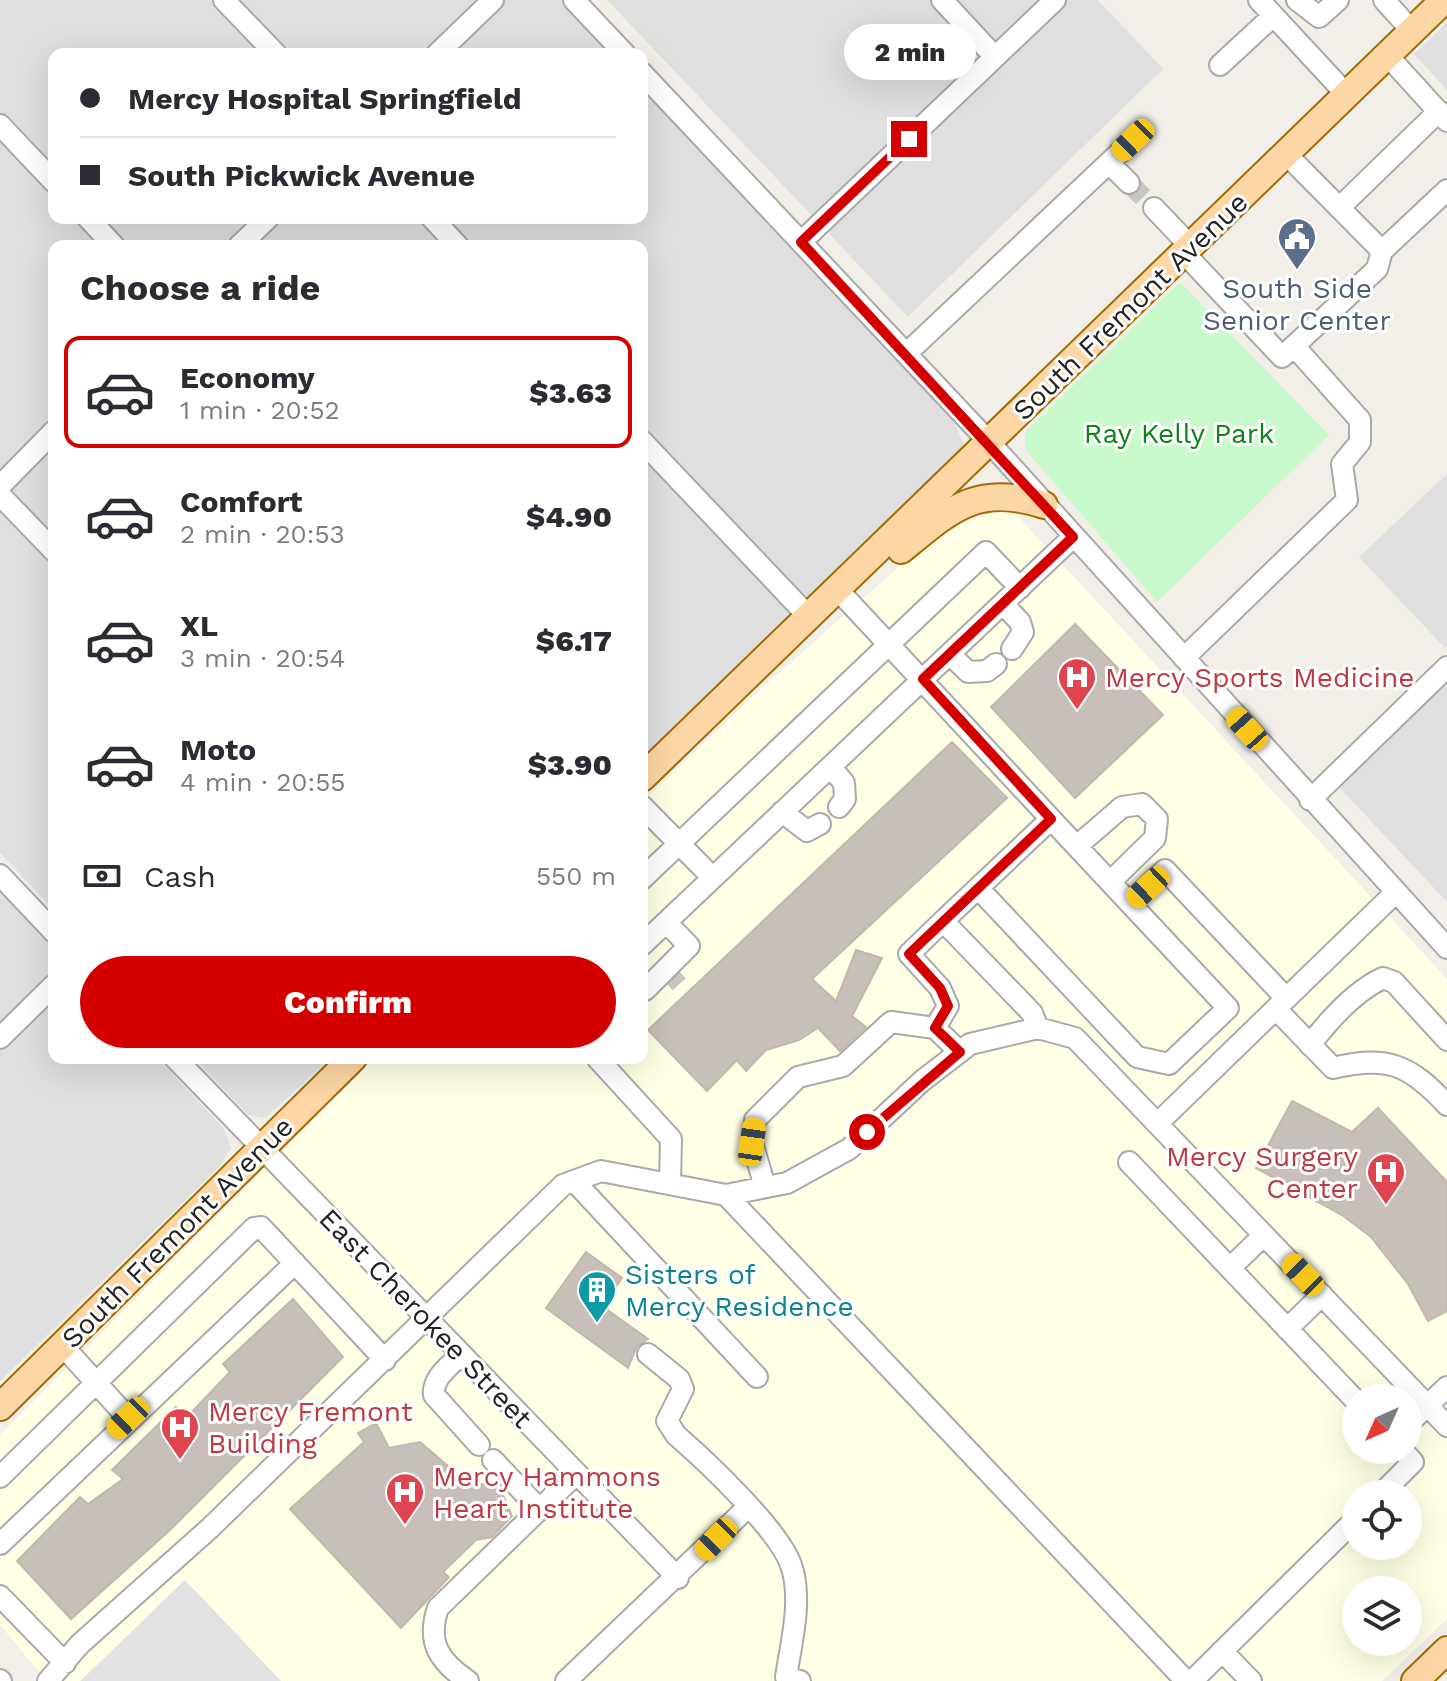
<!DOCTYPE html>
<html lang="en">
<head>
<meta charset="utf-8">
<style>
  body { margin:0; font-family:"Work Sans",sans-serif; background:#f2f2f3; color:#2b2b33; height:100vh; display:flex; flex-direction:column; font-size:30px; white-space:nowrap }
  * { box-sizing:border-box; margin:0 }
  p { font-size:26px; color:#7c7c81 }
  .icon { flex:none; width:44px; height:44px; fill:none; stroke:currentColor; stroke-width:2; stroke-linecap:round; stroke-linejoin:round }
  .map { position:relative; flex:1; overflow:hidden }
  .sheet { position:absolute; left:48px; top:240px; width:600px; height:824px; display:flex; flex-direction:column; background:#fff; border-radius:16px; box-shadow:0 8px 32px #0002 }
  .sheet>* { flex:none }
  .banner { position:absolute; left:48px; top:48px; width:600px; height:176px; border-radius:16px; box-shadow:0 8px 32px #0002; display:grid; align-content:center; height:176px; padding:0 32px; background:#fff }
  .needle { width:52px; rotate:225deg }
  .controls { position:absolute; left:1342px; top:1384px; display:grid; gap:16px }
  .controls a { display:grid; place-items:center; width:80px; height:80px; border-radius:50%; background:#fff; box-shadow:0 8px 32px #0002; font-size:40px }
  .end { position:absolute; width:36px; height:36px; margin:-18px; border:10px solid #d40000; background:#fff; box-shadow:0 0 0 4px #fff }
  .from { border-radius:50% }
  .bubble { position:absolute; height:56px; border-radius:28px; background:#fff; box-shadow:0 8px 32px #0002; font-size:26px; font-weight:800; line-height:56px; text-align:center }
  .car { position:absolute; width:24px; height:48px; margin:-24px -12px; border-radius:10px; box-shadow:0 0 6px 2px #0007; background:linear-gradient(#f5c518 24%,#345 0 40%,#f5c518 0 76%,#345 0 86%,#f5c518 0) }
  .banner b { display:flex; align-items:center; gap:28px; height:76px; font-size:30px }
  .banner b+b { border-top:2px solid #e1e1e2 }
  .banner i { width:20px; height:20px; background:#2b2b33 }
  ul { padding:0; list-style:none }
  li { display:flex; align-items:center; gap:24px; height:112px; margin:0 16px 12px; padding:0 16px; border:4px solid transparent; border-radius:16px }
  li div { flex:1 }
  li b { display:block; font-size:30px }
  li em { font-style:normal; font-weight:800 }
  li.current { border-color:#d40000 }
  li>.icon { width:72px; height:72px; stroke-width:1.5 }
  h2 { padding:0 32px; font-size:36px; line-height:96px }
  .pay { display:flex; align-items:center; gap:20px; height:88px; padding:0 32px; font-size:30px }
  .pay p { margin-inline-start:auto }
  .cta { display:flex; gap:16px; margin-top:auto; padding:16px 32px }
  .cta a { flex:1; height:92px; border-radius:48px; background:#d40000; color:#fff; font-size:32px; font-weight:800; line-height:92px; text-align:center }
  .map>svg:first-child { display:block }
  .residential { fill:#e0dfdf }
  .education { fill:#ffffe5; fill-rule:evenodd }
  .park { fill:#c8facc }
  .parking { fill:#e2e2e2 }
  .building { fill:#c7bfb8; stroke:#c4b6ab; stroke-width:2 }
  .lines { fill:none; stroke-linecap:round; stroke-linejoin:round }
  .minor-tunnel { stroke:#c8c6c1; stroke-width:20; stroke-dasharray:20 10; stroke-linecap:butt }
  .minor-casing { stroke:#a9a9a9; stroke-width:24 }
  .major-casing { stroke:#a06b00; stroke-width:30 }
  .minor { stroke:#fff; stroke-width:20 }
  .major { stroke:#fcd6a4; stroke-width:26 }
  .route { stroke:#d40000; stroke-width:10 }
  .labels { text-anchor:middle; stroke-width:6; stroke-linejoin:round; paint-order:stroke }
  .service-label { font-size:28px; fill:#4e5e75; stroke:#fff }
  .street-label { font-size:28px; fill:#222; stroke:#fff }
  .park-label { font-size:28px; fill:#0c8416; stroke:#fff }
  .health-label { font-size:28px; fill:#be3a42; stroke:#fff; text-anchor:start }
  .culture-label { font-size:28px; fill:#0d838f; stroke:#fff; text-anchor:start }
</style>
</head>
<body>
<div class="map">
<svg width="1447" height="1681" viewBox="0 0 1447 1681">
  <rect width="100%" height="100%" fill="#f2efe9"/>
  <path class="residential" d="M 0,0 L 561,0 L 611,54 L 54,54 L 54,218 L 642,218 L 642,87 L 954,422 L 964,445 L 960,454 L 642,759 L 642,246 L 54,246 L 54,910 L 0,853 Z
    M 607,0 L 1098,0 L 1163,69 L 908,317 Z
    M 1447,22 L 1447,90 L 1414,54 Z
    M 1447,474 L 1447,646 L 1445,648 L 1359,557 Z
    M 1447,680 L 1447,902 L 1339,787 Z
    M 0,889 L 54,947 L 54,1058 L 158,1058 L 224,1129 L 231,1148 L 219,1167 L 0,1381 Z
    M 194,1058 L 331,1058 L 265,1118 L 248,1115 Z"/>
  <path class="education" d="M 1010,508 L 1447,979 L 1447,1619 L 1382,1681 L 47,1681 L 0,1625 L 0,1435 L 375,1058 L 642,1058 L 642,802 L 753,696 L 910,557 L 962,523 ZM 1356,1398 L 1408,1398 L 1408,1450 L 1356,1450 ZM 1356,1494 L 1408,1494 L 1408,1546 L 1356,1546 ZM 1356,1590 L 1408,1590 L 1408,1642 L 1356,1642 Z"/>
  <path class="park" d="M 1180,282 L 1329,435 L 1157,602 L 1025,449 L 1025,432 Z"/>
  <path class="parking" d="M 185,1580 L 281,1681 L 80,1681 L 98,1664 Z"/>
  <path class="building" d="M 1075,624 L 1163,715 L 1075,798 L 991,707 Z
    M 952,742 L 1007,798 L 812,979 L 836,1001 L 856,950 L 882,958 L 852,1016 L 866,1027 L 840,1051 L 818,1028 L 799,1040 L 766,1050 L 746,1071 L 737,1060 L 707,1091 L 648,1030 Z
    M 1292,1101 L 1352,1132 L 1378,1108 L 1447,1182 L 1447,1311 L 1428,1321 L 1408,1284 L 1371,1237 L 1342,1215 L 1256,1168 Z
    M 586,1252 L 622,1278 L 602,1306 L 648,1339 L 637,1346 L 628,1368 L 546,1308 Z
    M 293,1299 L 343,1357 L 170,1530 L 71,1619 L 17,1561 L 80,1497 L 88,1504 L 123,1479 L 112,1470 L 176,1407 L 186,1418 L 230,1372 L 223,1364 Z
    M 376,1423 L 389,1448 L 420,1442 L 468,1483 L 499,1486 L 512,1516 L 492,1537 L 476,1540 L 443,1572 L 449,1577 L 401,1628 L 290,1509 L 364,1442 L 358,1433 Z"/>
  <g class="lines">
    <path class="minor-tunnel" d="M 1129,183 L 1154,208
      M 666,983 L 679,971"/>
    <defs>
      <path id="minor" d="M 224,0 L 276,54
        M 574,0 L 625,54
        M 942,0 L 995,57
        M 1259,0 L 1347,95
        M 1297,0 L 1319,17 L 1338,0
        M 1384,0 L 1412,31
        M 437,54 L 493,0
        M 1387,55 L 1447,121
        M 1220,65 L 1273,16
        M 642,73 L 990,443 L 1447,948
        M 0,125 L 54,182
        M 1286,154 L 1382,251 L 1447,190
        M 1109,163 L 1129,183
        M 1154,208 L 1191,247
        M 1339,208 L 1439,111
        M 88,218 L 114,246
        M 432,218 L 458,246
        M 801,242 L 1055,0
        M 239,246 L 268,218
        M 1184,253 L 1282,357 L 1377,269 L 1382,251
        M 907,353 L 1133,140
        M 642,441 L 809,617
        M 0,486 L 54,431
        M 0,495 L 54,551
        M 838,590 L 1051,819
        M 1003,604 L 1020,622 L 1023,632 L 1012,649
        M 950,654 L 968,672 L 987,671 L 996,664
        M 1184,658 L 1347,500 L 1342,464 L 1360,442 L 1360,420 L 1294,346
        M 831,767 L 844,783 L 845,799 L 839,807
        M 1310,800 L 1447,667
        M 642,806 L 713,878
        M 782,812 L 807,831 L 820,824
        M 1077,846 L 1122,807 L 1142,804 L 1157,819 L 1155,838 L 1110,882
        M 0,875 L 54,932
        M 642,879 L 986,552 L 1020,588
        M 978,888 L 1137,1057 L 1169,1064 L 1228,1008 L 1051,819 L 943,921 L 1032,1013 L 1038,1028
        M 1130,903 L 1165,870 L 1286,998
        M 642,945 L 1073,537
        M 642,987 L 645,990 L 689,946 L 666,922
        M 1276,1009 L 1333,1068 C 1387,1055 1409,1064 1447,1105
        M 935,1028 L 948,1006 L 940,988 L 909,954 L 943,921
        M 0,1038 L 54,985
        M 1310,1045 C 1329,1020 1355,991 1383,978 L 1394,982 L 1447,1040
        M 175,1058 L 678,1578
        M 597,1058 L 671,1139 L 670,1182
        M 1158,1123 L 1396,892
        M 1129,1162 L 1356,1401
        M 574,1181 L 757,1377
        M 765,1187 L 752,1142 L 755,1120 L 798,1077 L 843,1066 L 891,1022 L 935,1028 L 960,1052
        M 726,1195 L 1186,1681
        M 1230,1268 L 1264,1235
        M 1287,1329 L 1322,1295
        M 62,1345 L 128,1418
        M 648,1354 L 679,1379 L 683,1389 L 667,1421 L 676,1435 C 706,1461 779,1530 791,1565 C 803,1599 791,1643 786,1677 L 800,1681
        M 460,1355 C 449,1367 432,1378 434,1395 L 479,1445
        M 1408,1424 L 1447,1387
        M 493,1460 L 540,1510
        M 0,1477 L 254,1228 L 261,1227 L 385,1360
        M 1381,1494 L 1413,1462 L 1402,1450
        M 0,1544 L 295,1263
        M 0,1596 L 65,1663
        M 1222,1651 L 1251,1681
        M 0,1680 L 1,1681
        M 48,1681 L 80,1644 L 210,1528 L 563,1185 L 601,1171 L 726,1195 L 787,1183 L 849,1149 L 922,1081 L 970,1044 L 1038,1028 L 1075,1038 L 1447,1426
        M 468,1681 C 440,1662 426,1643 438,1608 L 576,1474
        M 566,1681 L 747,1508
        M 1192,1681 L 1356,1519"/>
      <path id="major" d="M 901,550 C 951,509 977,483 1044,505
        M 642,778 L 1444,0
        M 0,1407 L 353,1058
        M 1415,1681 L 1447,1650"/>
    </defs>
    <use href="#minor" class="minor-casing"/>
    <use href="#major" class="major-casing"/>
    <use href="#minor" class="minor"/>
    <use href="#major" class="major"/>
  </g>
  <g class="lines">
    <path class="route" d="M 867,1132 L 960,1052 L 935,1028 L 948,1006 L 940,988 L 909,954 L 1051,819 L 923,679 L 1073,537 L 801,242 L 909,139"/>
  </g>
  <defs>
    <symbol id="civic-pin" viewBox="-11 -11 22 30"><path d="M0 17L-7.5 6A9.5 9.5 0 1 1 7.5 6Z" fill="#5c6f8a" stroke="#fff"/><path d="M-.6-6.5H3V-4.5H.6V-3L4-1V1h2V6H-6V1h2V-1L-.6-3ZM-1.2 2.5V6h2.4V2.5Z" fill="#fff"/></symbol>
    <symbol id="hospital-pin" viewBox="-11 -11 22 30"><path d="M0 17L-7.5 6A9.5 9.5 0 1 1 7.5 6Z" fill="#e0444e" stroke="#fff"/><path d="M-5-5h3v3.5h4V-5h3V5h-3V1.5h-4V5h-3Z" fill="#fff"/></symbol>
    <symbol id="building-pin" viewBox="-11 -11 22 30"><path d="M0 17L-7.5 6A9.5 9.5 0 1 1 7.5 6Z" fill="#0f9aa8" stroke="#fff"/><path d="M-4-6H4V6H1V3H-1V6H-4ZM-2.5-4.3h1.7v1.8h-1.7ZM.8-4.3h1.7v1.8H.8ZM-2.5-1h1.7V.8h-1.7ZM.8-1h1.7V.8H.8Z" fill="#fff"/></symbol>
  </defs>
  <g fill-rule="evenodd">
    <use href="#civic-pin" x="1275" y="215" width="44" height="60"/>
    <use href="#hospital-pin" x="1055" y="655" width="44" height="60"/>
    <use href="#hospital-pin" x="1364" y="1150" width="44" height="60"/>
    <use href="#building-pin" x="575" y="1268" width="44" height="60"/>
    <use href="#hospital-pin" x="158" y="1405" width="44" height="60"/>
    <use href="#hospital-pin" x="383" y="1470" width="44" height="60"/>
  </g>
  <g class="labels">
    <g class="service-label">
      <text x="1297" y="298">South Side<tspan x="1297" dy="32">Senior Center</tspan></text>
    </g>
    <g class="street-label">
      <text transform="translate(1130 306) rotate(-44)" y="10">South Fremont Avenue</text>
      <text transform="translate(177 1232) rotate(-45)" y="10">South Fremont Avenue</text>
      <text transform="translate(426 1318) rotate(46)" y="10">East Cherokee Street</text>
    </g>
    <g class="park-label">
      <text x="1179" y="443">Ray Kelly Park</text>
    </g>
    <g class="health-label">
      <text x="1105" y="687">Mercy Sports Medicine</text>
      <text x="1358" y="1166" text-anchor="end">Mercy Surgery<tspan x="1358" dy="32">Center</tspan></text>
      <text x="208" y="1421">Mercy Fremont<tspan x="208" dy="32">Building</tspan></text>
      <text x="433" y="1486">Mercy Hammons<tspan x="433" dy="32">Heart Institute</tspan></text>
    </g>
    <g class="culture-label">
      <text x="625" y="1284">Sisters of<tspan x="625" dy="32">Mercy Residence</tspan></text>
    </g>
  </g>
</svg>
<div class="controls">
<a><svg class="needle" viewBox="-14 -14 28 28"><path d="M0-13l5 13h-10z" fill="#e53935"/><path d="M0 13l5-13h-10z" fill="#7c7c81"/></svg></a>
<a><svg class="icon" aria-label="locate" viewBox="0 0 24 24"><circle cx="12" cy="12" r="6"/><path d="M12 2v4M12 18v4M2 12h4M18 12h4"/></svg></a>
<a><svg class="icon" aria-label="layers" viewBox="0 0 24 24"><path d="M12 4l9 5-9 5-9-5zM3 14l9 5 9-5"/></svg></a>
</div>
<i class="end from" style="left:867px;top:1132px"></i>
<i class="end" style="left:909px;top:139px"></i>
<div class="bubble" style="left:844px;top:24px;width:132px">2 min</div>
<i class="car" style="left:1133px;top:140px;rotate:226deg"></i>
<i class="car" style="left:1247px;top:729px;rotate:318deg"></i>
<i class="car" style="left:1148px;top:887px;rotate:227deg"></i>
<i class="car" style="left:752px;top:1142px;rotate:8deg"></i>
<i class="car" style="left:1303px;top:1275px;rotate:316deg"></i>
<i class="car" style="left:128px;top:1418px;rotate:226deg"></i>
<i class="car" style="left:716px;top:1539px;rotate:224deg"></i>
<div class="banner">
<b><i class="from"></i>Mercy Hospital Springfield</b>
<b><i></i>South Pickwick Avenue</b>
</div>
<section class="sheet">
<h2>Choose a ride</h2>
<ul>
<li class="current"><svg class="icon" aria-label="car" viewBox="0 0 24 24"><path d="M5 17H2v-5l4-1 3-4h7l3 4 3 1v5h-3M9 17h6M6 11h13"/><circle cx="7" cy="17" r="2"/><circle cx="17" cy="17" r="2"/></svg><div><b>Economy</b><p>1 min · 20:52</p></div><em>$3.63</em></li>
<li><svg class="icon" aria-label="car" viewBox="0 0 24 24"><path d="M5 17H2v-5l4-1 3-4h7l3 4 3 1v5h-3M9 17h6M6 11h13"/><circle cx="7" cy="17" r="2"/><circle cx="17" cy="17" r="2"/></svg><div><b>Comfort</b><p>2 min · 20:53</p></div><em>$4.90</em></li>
<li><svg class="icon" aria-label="car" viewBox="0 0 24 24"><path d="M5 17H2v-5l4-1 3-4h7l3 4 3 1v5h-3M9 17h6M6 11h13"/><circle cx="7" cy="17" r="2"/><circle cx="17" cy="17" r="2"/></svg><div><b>XL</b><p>3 min · 20:54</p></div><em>$6.17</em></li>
<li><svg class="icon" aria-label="car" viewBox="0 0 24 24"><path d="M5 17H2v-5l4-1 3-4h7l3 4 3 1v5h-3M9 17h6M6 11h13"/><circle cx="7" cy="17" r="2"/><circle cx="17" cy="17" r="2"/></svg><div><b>Moto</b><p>4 min · 20:55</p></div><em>$3.90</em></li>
</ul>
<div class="pay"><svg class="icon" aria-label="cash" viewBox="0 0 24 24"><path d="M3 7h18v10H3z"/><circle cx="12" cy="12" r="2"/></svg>Cash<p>550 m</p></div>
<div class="cta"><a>Confirm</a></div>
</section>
</div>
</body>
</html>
